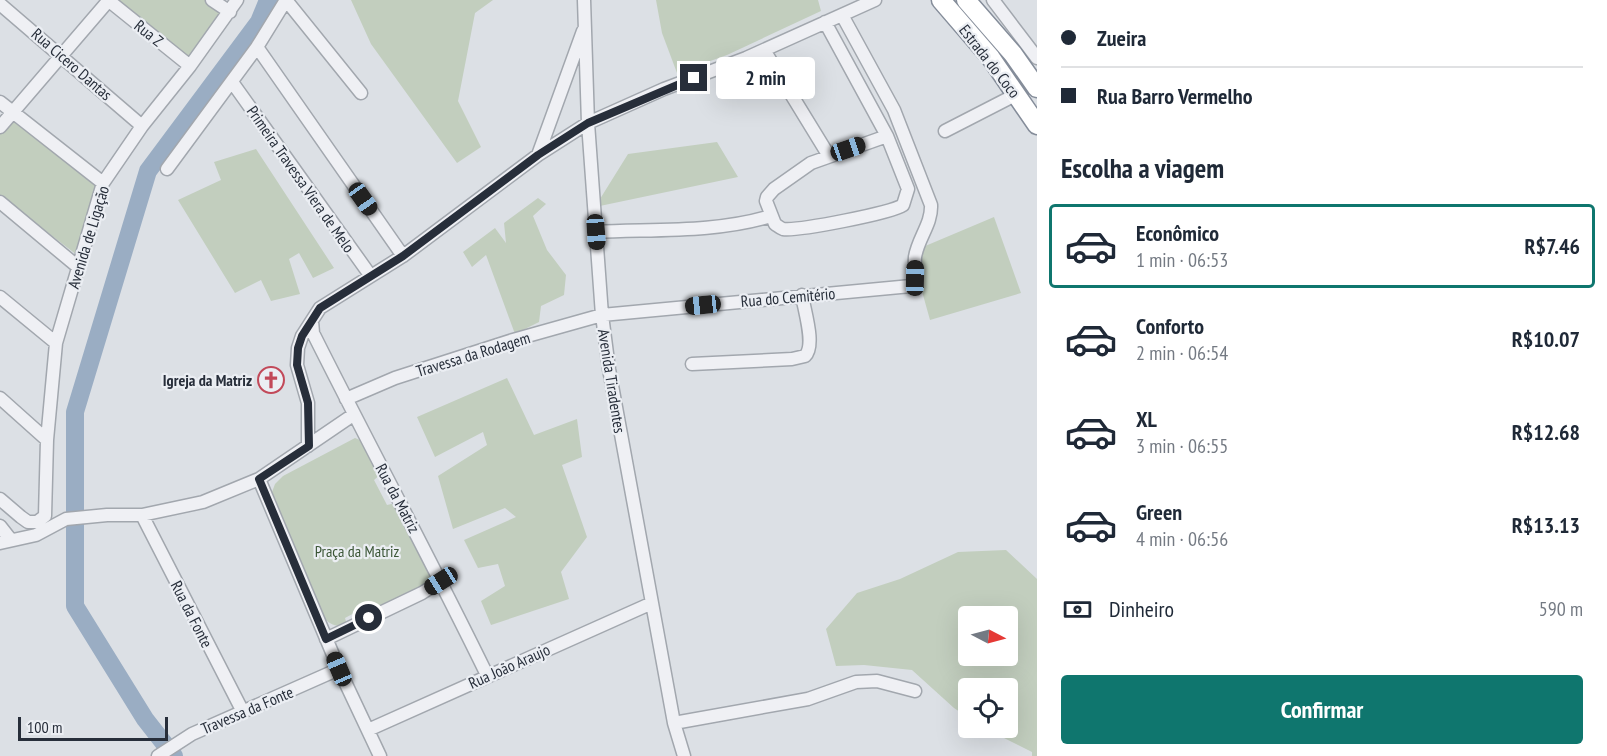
<!DOCTYPE html>
<html lang="pt">
<head>
<meta charset="utf-8">
<style>
  body { margin:0; font-family:"PT Sans Narrow",sans-serif; background:#f2f2f3; color:#1f2937; height:100vh; display:flex; flex-direction:column; font-size:22px; white-space:nowrap }
  * { box-sizing:border-box; margin:0 }
  p { font-size:20px; color:#747a83 }
  .icon { flex:none; width:33px; height:33px; fill:none; stroke:currentColor; stroke-width:2; stroke-linecap:round; stroke-linejoin:round }
  .map { position:relative; flex:1; overflow:hidden }
  .sheet { display:flex; flex-direction:column; background:#fff; width:570px }
  .sheet>* { flex:none }
  .guide { display:grid; align-content:center; height:132px; padding:0 24px; background:#fff }
  .needle { width:39px; rotate:96deg }
  .controls { position:absolute; left:958px; top:606px; display:grid; gap:12px }
  .controls a { display:grid; place-items:center; width:60px; height:60px; border-radius:6px; background:#fff; box-shadow:0 6px 24px #0002; font-size:30px }
  .scale { position:absolute; left:18px; bottom:15px; width:150px; box-sizing:border-box; padding-left:6px; border:3px solid #272e3a; border-top:0; font-size:16px; line-height:21px; white-space:nowrap; color:#272e3a; -webkit-text-stroke:4px #ebeef3; paint-order:stroke }
  .end { position:absolute; width:27px; height:27px; margin:-14px; border:8px solid #272e3a; background:#fff; box-shadow:0 0 0 3px #fff }
  .from { border-radius:50% }
  .bubble { position:absolute; height:42px; border-radius:6px; background:#fff; box-shadow:0 6px 24px #0002; font-size:20px; font-weight:700; line-height:42px; text-align:center }
  .car { position:absolute; width:18px; height:36px; margin:-18px -9px; border-radius:8px; box-shadow:0 0 4px 2px #0007; background:linear-gradient(#222 24%,#8ab4d8 0 40%,#222 0 76%,#8ab4d8 0 86%,#222 0) }
  .guide b { display:flex; align-items:center; gap:21px; height:57px; font-size:22px }
  .guide b+b { border-top:2px solid #e0e1e3 }
  .guide i { width:15px; height:15px; background:#1f2937 }
  ul { padding:0; list-style:none }
  li { display:flex; align-items:center; gap:18px; height:84px; margin:0 12px 9px; padding:0 12px; border:3px solid transparent; border-radius:6px }
  li div { flex:1 }
  li b { display:block; font-size:22px }
  li em { font-style:normal; font-weight:700 }
  li.selected { border-color:#0f766e }
  li>.icon { width:54px; height:54px; stroke-width:1.5 }
  h2 { padding:0 24px; font-size:27px; line-height:72px }
  .pay { display:flex; align-items:center; gap:15px; height:66px; padding:0 24px; font-size:22px }
  .pay p { margin-inline-start:auto }
  .action { display:flex; gap:12px; margin-top:auto; padding:12px 24px }
  .action a { flex:1; height:69px; border-radius:6px; background:#0f766e; color:#fff; font-size:24px; font-weight:700; line-height:69px; text-align:center }
  main { display:flex; flex:1; min-height:0 }
  .map>svg:first-child { display:block }
  .green { fill:#c2cebe; fill-rule:evenodd }
  .lines { fill:none; stroke-linecap:round; stroke-linejoin:round }
  .river { stroke:#9aadc3; stroke-width:18 }
  .minor-casing { stroke:#a2a7ae; stroke-width:15 }
  .highway-casing { stroke:#858d9a; stroke-width:21 }
  .minor { stroke:#eff0f4; stroke-width:12 }
  .highway { stroke:#fff; stroke-width:18 }
  .route { stroke:#272e3a; stroke-width:8 }
  .labels { text-anchor:middle; stroke-width:4.5; stroke-linejoin:round; paint-order:stroke }
  .street-label { font-size:16px; fill:#272e3a; stroke:#ebeef3 }
  .poi-label { font-size:16px; font-weight:bold; fill:#272e3a; stroke:#ebeef3; text-anchor:end }
  .park-label { font-size:16px; fill:#3b5536; stroke:#ebeef3 }
</style>
</head>
<body>
<main>
<div class="map">
<svg width="1037" height="756" viewBox="0 0 1037 756">
  <rect width="100%" height="100%" fill="#dce0e5"/>
  <path class="green" d="M 106,0 L 216,0 L 231,13 L 191,66 Z
    M 351,0 L 493,0 L 475,13 L 458,101 L 481,147 L 457,163 L 371,44 Z
    M 656,0 L 818,0 L 821,11 L 727,55 L 677,73 L 662,33 Z
    M 13,119 L 97,185 L 77,255 L 0,196 L 0,134 Z
    M 717,142 L 738,177 L 595,207 L 628,154 Z
    M 256,149 L 334,268 L 313,278 L 299,253 L 289,259 L 300,294 L 271,301 L 261,280 L 235,293 L 178,200 L 221,180 L 214,162 Z
    M 538,198 L 546,204 L 533,216 L 547,250 L 566,275 L 564,295 L 541,306 L 539,322 L 515,334 L 486,255 L 472,267 L 463,252 L 495,228 L 506,243 L 504,223 Z
    M 994,217 L 1021,293 L 930,320 L 911,252 Z
    M 507,378 L 534,435 L 577,419 L 582,457 L 562,465 L 587,537 L 561,572 L 569,599 L 491,625 L 481,601 L 505,586 L 498,564 L 478,568 L 464,540 L 516,517 L 505,508 L 453,529 L 438,476 L 487,445 L 483,432 L 435,457 L 417,417 Z
    M 355,438 L 365,442 L 382,473 L 374,480 L 387,505 L 396,503 L 434,582 L 378,611 L 371,604 L 345,618 L 347,625 C 338,627 332,626 325,619 L 272,492 L 275,484 L 283,476 Z
    M 1006,550 L 1037,579 L 1037,756 L 1032,756 L 1032,752 L 984,728 L 1008,728 L 1008,688 L 969,688 L 969,718 L 954,708 L 912,670 L 864,665 L 836,666 L 826,629 L 857,593 L 900,579 L 958,552 ZM 969,616 L 1008,616 L 1008,656 L 969,656 Z"/>
  <g class="lines">
    <path class="river" d="M 174,756 L 145,719 L 75,606 L 75,412 L 148,171 L 259,22 L 268,0"/>
    <defs>
      <path id="minor" d="M 108,0 L 190,66
        M 212,0 L 230,12
        M 286,0 L 361,93
        M 584,0 L 588,123 L 602,315 L 609,369 L 652,603 L 674,723 L 684,756
        M 993,0 L 1037,58
        M 0,4 L 142,126
        M 825,22 L 887,136 L 908,189 L 903,205 C 891,213 799,231 783,229 C 780,228 778,226 775,224 L 766,201 L 767,197 L 774,189 L 811,163 L 887,136
        M 257,47 L 403,256
        M 764,50 L 829,156
        M 232,82 L 370,275
        M 0,102 L 103,183
        M 0,127 L 109,0
        M 945,131 L 1017,94
        M 538,155 L 583,31
        M 167,169 L 257,47 L 286,0
        M 0,202 L 78,267
        M 596,232 C 653,229 716,233 771,216
        M 0,297 L 56,343
        M 312,321 L 313,333 C 370,447 431,560 487,675
        M 692,364 L 792,359 L 805,356 C 816,345 804,310 802,295
        M 0,398 L 47,440
        M 346,399 L 395,378 L 513,340 L 602,315 L 911,286 C 917,277 914,267 915,257 C 918,238 932,224 931,205 L 894,110 L 842,15
        M 308,446 L 308,403 L 297,365 L 298,348 L 302,336 L 320,308 L 403,256 L 538,155 L 588,123 L 664,89 L 746,58 L 875,0
        M 259,479 L 339,669 L 380,756
        M 0,499 L 21,517 L 28,522 L 37,522 L 45,516 L 47,440 L 56,343 L 103,183 L 142,126 L 190,66 L 237,0
        M 142,515 L 243,712
        M 0,526 L 11,540
        M 0,543 L 36,535 L 66,519 L 107,515 L 142,515 L 203,502 L 259,479 L 353,415
        M 326,639 L 422,593 L 441,581
        M 674,723 L 808,699 L 856,682 L 877,681 L 915,691
        M 368,730 L 652,603
        M 158,756 L 192,734 L 339,669"/>
      <path id="highway" d="M 941,0 L 991,58 L 1037,125
        M 966,0 L 1013,54 L 1037,88"/>
    </defs>
    <use href="#minor" class="minor-casing"/>
    <use href="#highway" class="highway-casing"/>
    <use href="#minor" class="minor"/>
    <use href="#highway" class="highway"/>
  </g>
  <g class="lines">
    <path class="route" d="M 369,618 L 326,639 L 259,479 L 309,446 L 308,403 L 297,365 L 298,348 L 302,336 L 320,308 L 403,256 L 538,155 L 588,123 L 694,78"/>
  </g>
  <defs>
    <symbol id="church-ring" viewBox="-11 -11 22 22"><circle r="9.5" fill="#ebeef3" stroke="#c24959" stroke-width="1.5"/><path d="M-1.2-6h2.4v3.5h3.3v2.4h-3.3V6h-2.4V-.1h-3.3v-2.4h3.3Z" fill="#c24959"/></symbol>
  </defs>
  <g fill-rule="evenodd">
    <use href="#church-ring" x="256" y="365" width="30" height="30"/>
  </g>
  <g class="labels">
    <g class="street-label">
      <text transform="translate(149 33) rotate(39)" y="6">Rua Z</text>
      <text transform="translate(990 61) rotate(52)" y="6">Estrada do Coco</text>
      <text transform="translate(72 64) rotate(41)" y="6">Rua Cicero Dantas</text>
      <text transform="translate(301 179) rotate(55)" y="6">Primeira Travessa Viera de Melo</text>
      <text transform="translate(88 237) rotate(-73)" y="6">Avenida de Ligação</text>
      <text transform="translate(788 297) rotate(-5)" y="6">Rua do Cemitério</text>
      <text transform="translate(473 354) rotate(-17)" y="6">Travessa da Rodagem</text>
      <text transform="translate(612 381) rotate(81)" y="6">Avenida Tiradentes</text>
      <text transform="translate(398 498) rotate(62)" y="6">Rua da Matriz</text>
      <text transform="translate(192 614) rotate(63)" y="6">Rua da Fonte</text>
      <text transform="translate(509 666) rotate(-24)" y="6">Rua João Araujo</text>
      <text transform="translate(247 710) rotate(-23)" y="6">Travessa da Fonte</text>
    </g>
    <g class="poi-label">
      <text x="252" y="386">Igreja da Matriz</text>
    </g>
    <g class="park-label">
      <text x="357" y="557">Praça da Matriz</text>
    </g>
  </g>
</svg>
<div class="controls">
<a><svg class="needle" viewBox="-14 -14 28 28"><path d="M0-13l5 13h-10z" fill="#e53935"/><path d="M0 13l5-13h-10z" fill="#747a83"/></svg></a>
<a><svg class="icon" aria-label="locate" viewBox="0 0 24 24"><circle cx="12" cy="12" r="6"/><path d="M12 2v4M12 18v4M2 12h4M18 12h4"/></svg></a>
</div>
<div class="scale">100 m</div>
<i class="end from" style="left:369px;top:618px"></i>
<i class="end" style="left:694px;top:78px"></i>
<div class="bubble" style="left:716px;top:57px;width:99px">2 min</div>
<i class="car" style="left:848px;top:149px;rotate:71deg"></i>
<i class="car" style="left:363px;top:199px;rotate:145deg"></i>
<i class="car" style="left:596px;top:232px;rotate:176deg"></i>
<i class="car" style="left:915px;top:278px;rotate:1deg"></i>
<i class="car" style="left:703px;top:305px;rotate:264deg"></i>
<i class="car" style="left:441px;top:581px;rotate:238deg"></i>
<i class="car" style="left:339px;top:669px;rotate:337deg"></i>
</div>
<section class="sheet">
<div class="guide">
<b><i class="from"></i>Zueira</b>
<b><i></i>Rua Barro Vermelho</b>
</div>
<h2>Escolha a viagem</h2>
<ul>
<li class="selected"><svg class="icon" aria-label="car" viewBox="0 0 24 24"><path d="M5 17H2v-5l4-1 3-4h7l3 4 3 1v5h-3M9 17h6M6 11h13"/><circle cx="7" cy="17" r="2"/><circle cx="17" cy="17" r="2"/></svg><div><b>Econômico</b><p>1 min · 06:53</p></div><em>R$7.46</em></li>
<li><svg class="icon" aria-label="car" viewBox="0 0 24 24"><path d="M5 17H2v-5l4-1 3-4h7l3 4 3 1v5h-3M9 17h6M6 11h13"/><circle cx="7" cy="17" r="2"/><circle cx="17" cy="17" r="2"/></svg><div><b>Conforto</b><p>2 min · 06:54</p></div><em>R$10.07</em></li>
<li><svg class="icon" aria-label="car" viewBox="0 0 24 24"><path d="M5 17H2v-5l4-1 3-4h7l3 4 3 1v5h-3M9 17h6M6 11h13"/><circle cx="7" cy="17" r="2"/><circle cx="17" cy="17" r="2"/></svg><div><b>XL</b><p>3 min · 06:55</p></div><em>R$12.68</em></li>
<li><svg class="icon" aria-label="car" viewBox="0 0 24 24"><path d="M5 17H2v-5l4-1 3-4h7l3 4 3 1v5h-3M9 17h6M6 11h13"/><circle cx="7" cy="17" r="2"/><circle cx="17" cy="17" r="2"/></svg><div><b>Green</b><p>4 min · 06:56</p></div><em>R$13.13</em></li>
</ul>
<div class="pay"><svg class="icon" aria-label="cash" viewBox="0 0 24 24"><path d="M3 7h18v10H3z"/><circle cx="12" cy="12" r="2"/></svg>Dinheiro<p>590 m</p></div>
<div class="action"><a>Confirmar</a></div>
</section>
</main>
</body>
</html>
